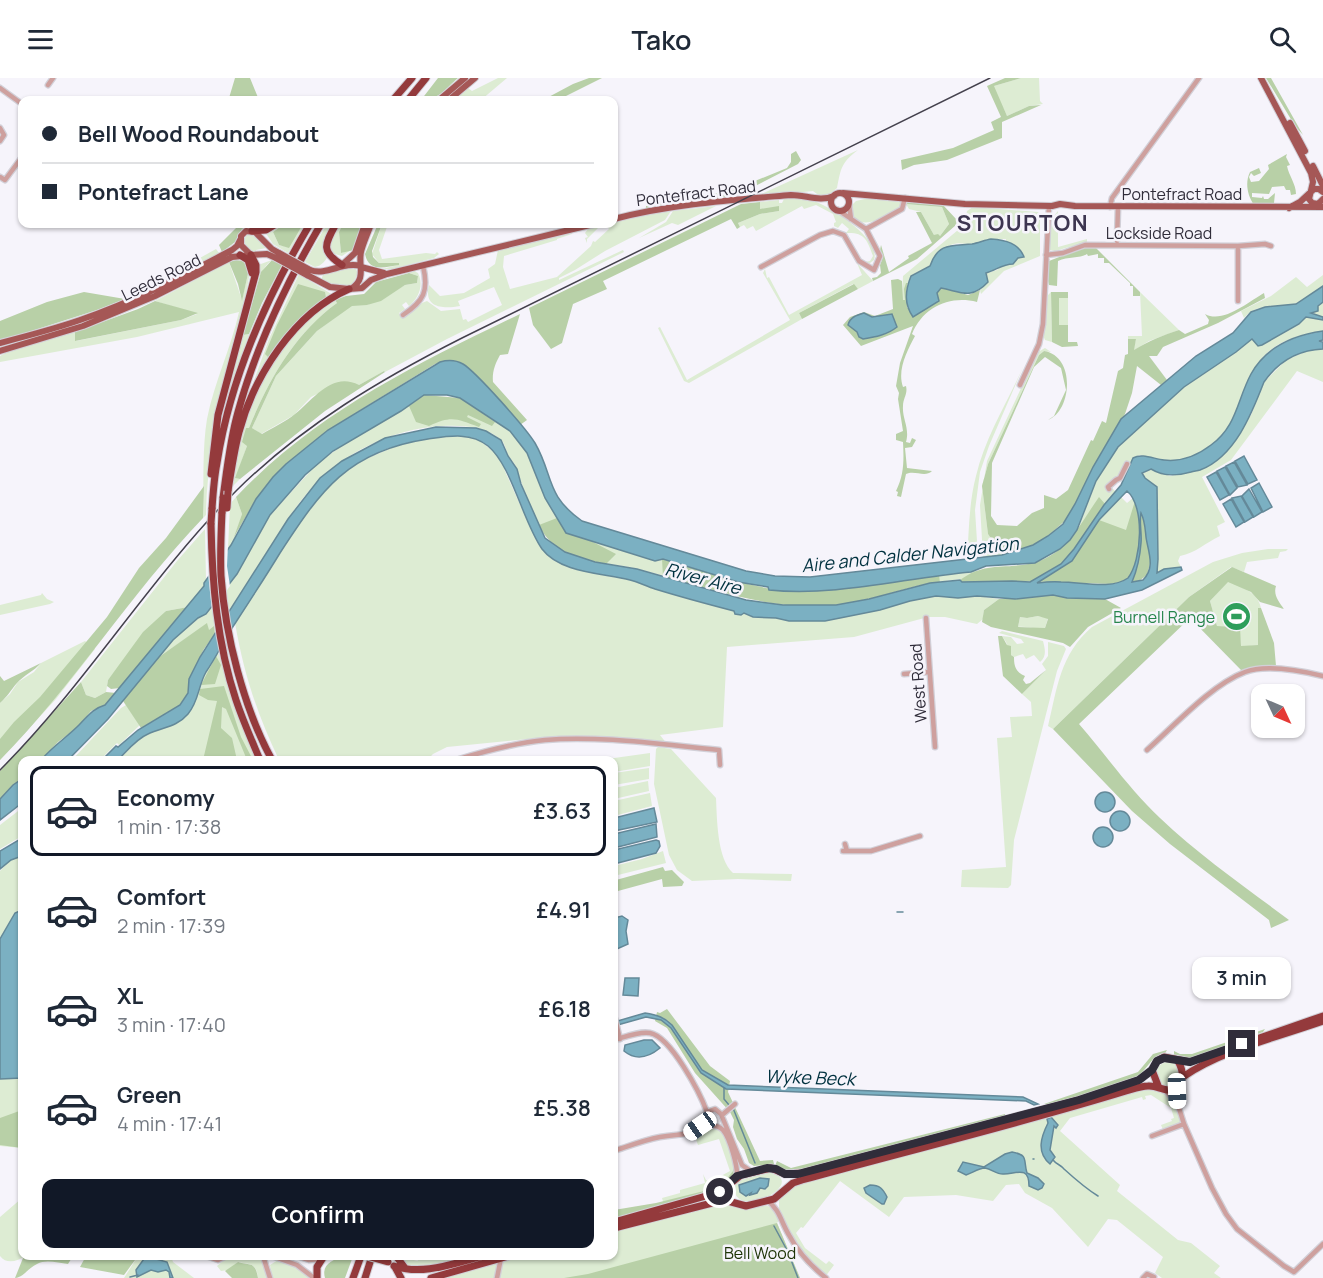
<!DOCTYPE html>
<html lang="en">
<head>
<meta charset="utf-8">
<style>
  body { margin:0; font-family:Manrope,sans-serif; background:#f2f2f3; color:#1f2937; height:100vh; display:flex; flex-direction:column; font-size:22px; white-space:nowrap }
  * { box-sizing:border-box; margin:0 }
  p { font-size:20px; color:#747a83 }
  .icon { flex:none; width:33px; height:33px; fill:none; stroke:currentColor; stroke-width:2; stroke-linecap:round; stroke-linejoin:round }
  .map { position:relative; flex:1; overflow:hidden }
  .drawer { position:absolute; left:18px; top:678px; width:600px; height:504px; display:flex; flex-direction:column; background:#fff; border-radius:12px; box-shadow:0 2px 4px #0004 }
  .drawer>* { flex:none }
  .hud { position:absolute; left:18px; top:18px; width:600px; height:132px; border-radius:12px; box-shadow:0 2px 4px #0004; display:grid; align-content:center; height:132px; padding:0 24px; background:#fff }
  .needle { width:39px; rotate:134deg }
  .controls { position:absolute; left:1251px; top:606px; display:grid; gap:12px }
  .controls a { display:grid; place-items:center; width:54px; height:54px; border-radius:12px; background:#fff; box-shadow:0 2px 4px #0004; font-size:30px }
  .end { position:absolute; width:27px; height:27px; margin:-14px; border:8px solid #302d3a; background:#fff; box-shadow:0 0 0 3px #fff }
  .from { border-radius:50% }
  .bubble { position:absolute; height:42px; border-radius:12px; background:#fff; box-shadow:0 2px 4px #0004; font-size:20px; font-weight:600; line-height:42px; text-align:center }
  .car { position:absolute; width:18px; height:36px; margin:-18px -9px; border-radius:8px; box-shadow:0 0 4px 2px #0007; background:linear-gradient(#fff 24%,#345 0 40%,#fff 0 76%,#345 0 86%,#fff 0) }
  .hud b { display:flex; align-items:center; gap:21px; height:57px; font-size:22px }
  .hud b+b { border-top:2px solid #e0e1e3 }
  .hud i { width:15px; height:15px; background:#1f2937 }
  ul { padding:10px 0 0; list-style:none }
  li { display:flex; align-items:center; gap:18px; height:90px; margin:0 12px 9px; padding:0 12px; border:3px solid transparent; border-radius:12px }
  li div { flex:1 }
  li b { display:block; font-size:22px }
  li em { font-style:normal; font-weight:600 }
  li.on { border-color:#111827 }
  li>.icon { width:54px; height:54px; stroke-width:1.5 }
  .action { display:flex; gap:12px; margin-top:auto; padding:12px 24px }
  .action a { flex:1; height:69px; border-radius:12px; background:#111827; color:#fff; font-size:24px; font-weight:600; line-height:69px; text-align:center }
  header { display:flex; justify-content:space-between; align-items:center; height:78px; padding:0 24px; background:#fff; font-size:27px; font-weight:600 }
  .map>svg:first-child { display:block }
  .green { fill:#ddecd3 }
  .forest { fill:#b8d0a7; fill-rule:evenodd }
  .water { fill:#7bb0c2; stroke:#648999; stroke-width:1.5; fill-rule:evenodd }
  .pier { fill:#f6f4fb }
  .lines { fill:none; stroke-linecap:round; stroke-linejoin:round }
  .stream { stroke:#648999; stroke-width:1.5 }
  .minor-casing { stroke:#d2d0d8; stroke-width:7 }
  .major-casing { stroke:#d2d0d8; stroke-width:8 }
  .highway-casing { stroke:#d2d0d8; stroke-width:9 }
  .minor { stroke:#cea09e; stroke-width:4.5 }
  .major { stroke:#a55756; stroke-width:6 }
  .highway { stroke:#943a3c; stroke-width:7 }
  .rail { stroke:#44414d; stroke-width:1.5 }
  .major-bridge-casing { stroke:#d2d0d8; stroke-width:8; stroke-linecap:butt }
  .highway-bridge-casing { stroke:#d2d0d8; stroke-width:9; stroke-linecap:butt }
  .major-bridge { stroke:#a55756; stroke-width:6 }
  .highway-bridge { stroke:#943a3c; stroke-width:7 }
  .route { stroke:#302d3a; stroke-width:8 }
  .labels { text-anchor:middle; stroke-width:5; stroke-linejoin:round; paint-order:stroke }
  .street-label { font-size:16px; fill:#302d3a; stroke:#f6f4fb }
  .leisure-label { font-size:16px; fill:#27864d; stroke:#f6f4fb; text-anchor:end }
  .park-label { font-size:16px; fill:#1d3306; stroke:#f6f4fb }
  .water-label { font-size:18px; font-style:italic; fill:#00313f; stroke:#f6f4fb }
  .district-label { font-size:22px; font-weight:bold; letter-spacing:1.5px; fill:#3d3550; stroke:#f6f4fb }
</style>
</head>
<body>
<header><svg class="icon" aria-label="menu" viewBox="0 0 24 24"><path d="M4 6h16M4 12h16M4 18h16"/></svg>Tako<svg class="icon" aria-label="search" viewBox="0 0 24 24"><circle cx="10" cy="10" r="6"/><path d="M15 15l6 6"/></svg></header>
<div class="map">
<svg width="1323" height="1200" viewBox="0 0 1323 1200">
  <rect width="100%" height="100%" fill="#f6f4fb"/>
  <path class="green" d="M 498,0 L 507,0 L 481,22 L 454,22 L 468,10 L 472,13 Z
    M 1021,0 L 1039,0 L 1040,23 L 1043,26 L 1029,28 L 1007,38 L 993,10 L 994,8 Z
    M 858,72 C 841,85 841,90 837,110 C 829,117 822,121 813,113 L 755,119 Z
    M 801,120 C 809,122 816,123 823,127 C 838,134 881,163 874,182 L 870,185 L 864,184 L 870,183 L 873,178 C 867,161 864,154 846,155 L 849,151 L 842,145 L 838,150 L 834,148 L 834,145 L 836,144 L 833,136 L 816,127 L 804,131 L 802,128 L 756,153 L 753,148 L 747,151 L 744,147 L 740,149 L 738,145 L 760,136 L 779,133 L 760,131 L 760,124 L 779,122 L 779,125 L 782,125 L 784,121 Z
    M 869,120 L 900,123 L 902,126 L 900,129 C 886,137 867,153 852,139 L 851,128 L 856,123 Z
    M 906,126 L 942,129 L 949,146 L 940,158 L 934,157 L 921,134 L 909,131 Z
    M 716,128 L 678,147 L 672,145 L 639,160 L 666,144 L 673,133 Z
    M 973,129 L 1038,134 L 1040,136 L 1040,178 L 1004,193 L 981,216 L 980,212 L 988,204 L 986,195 L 997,192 L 1004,186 L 1006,161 C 992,161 985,164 973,166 C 967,167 959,164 954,166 C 943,169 933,178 930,188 L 911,198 L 908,205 L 906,205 L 905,222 L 902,222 L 903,198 L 964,147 L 967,133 Z
    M 671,133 L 665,142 L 605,173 L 575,192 L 559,200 L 559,202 L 623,172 L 624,174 L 447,261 L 385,294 L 384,293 L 359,307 L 321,314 L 311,319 L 294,337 L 261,356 L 252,350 L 276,298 L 317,253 L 352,227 L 367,227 L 405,207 L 417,205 L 418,198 L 409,195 L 414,193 L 418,195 C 424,207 419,220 409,228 L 406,224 L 402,227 L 405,231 L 399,235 L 402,240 L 422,225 L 427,223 L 441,233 L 460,231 L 463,242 L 466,241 L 468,244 L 502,227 L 494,209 L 458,223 L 460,228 C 444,231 423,231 429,207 L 440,218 L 464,215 L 490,200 L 488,191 L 495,186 L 498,172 L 572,154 L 572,156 L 557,161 L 557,162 L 504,178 L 503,189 L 510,211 L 557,199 L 591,168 L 593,163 L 595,164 L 609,151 L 606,147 L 601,150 L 599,149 L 587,161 L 587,165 L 585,160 L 588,159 L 585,155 L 588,151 L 633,139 Z
    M 1058,133 L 1058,169 L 1087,161 L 1087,164 L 1055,173 L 1050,172 L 1048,168 L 1053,139 Z
    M 278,146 L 284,146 L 273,154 L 279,167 L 288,169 L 303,146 L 305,146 L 288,175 L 273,166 L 265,154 Z
    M 327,146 L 334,146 C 332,159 332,186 315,189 L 305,184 Z
    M 340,146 L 343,146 L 339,154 L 341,175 L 351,172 L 342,178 L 331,175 C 327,165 335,155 340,146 Z
    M 382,146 L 388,146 L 379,172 L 382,181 L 426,175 L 435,176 L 437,174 L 439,176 L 434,180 L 392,191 L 382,191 L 398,187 L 379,185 L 372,176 Z
    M 248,156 L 254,157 L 266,170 L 256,172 L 255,176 L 244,168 L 244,161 Z
    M 216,171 L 219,175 C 205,184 180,201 164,200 Z
    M 272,182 C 254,195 249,236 243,257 L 249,256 L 225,327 L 218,360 L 219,345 L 258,187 Z
    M 229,184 L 242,222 L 249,191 L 250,194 C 236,275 207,355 206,437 L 203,440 C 204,409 202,371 207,341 C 214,305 231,270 239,234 L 137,259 L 0,284 L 0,278 L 9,273 L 75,254 L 76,263 L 181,242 L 197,236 L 155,223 Z
    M 857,185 L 873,203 L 858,211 L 853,206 L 799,235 L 802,241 L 689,305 L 684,303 L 658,250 L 660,249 L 687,302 L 790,242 L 763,195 L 765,191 L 767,200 L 769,199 L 789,237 L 862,197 Z
    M 350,189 L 355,190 L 358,195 L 352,207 L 332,208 L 321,202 L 323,197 Z
    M 299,196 L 333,217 L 295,250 L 245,327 L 269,261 Z
    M 1323,197 L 1323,208 C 1313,213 1305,223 1294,226 C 1277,232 1258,223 1244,240 L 1241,233 L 1271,218 L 1296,199 L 1307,209 Z
    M 1051,214 L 1052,264 L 1045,262 L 1043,257 L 1048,217 Z
    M 1140,214 L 1179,252 L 1149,263 L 1133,273 L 1136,261 L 1128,261 L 1128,258 L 1142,258 Z
    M 1059,220 L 1068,220 L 1068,247 L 1059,247 Z
    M 335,222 L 337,225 C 295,255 268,303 249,350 L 246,350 L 247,368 L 236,400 L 240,401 L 232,409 C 236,384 239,359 248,336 C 264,290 294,249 335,222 Z
    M 1323,224 L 1323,253 C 1302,256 1279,262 1264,278 C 1247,297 1242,322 1232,344 C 1222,364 1193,382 1171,383 C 1161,383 1150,380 1139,377 L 1124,402 L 1112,401 L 1108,406 L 1127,425 L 1133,420 L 1135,425 L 1135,471 L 1081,449 L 1080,446 L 1096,403 L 1111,378 L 1125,362 L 1184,309 L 1236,274 L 1252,260 L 1263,266 L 1299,246 L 1306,239 L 1314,237 L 1311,234 Z
    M 1045,270 L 1051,274 L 1044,273 L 1039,277 L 988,386 L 982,408 L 988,456 L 1002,477 L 983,479 L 980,427 L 987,383 L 1038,274 Z
    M 1323,271 L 1323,304 L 1297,293 L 1231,382 L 1202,399 L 1225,444 L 1217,448 L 1220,458 C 1205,465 1196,475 1180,478 L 1178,483 L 1181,489 L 1165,491 L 1157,495 L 1158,481 L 1157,409 L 1145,400 L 1142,396 L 1151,391 L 1170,398 L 1191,394 L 1251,337 L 1264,304 L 1286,282 L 1309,272 Z
    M 1024,287 L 989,368 L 980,394 L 975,432 L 978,479 L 967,481 C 969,453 969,424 976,398 C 985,359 1008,323 1024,287 Z
    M 464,322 L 508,351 L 518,362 L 527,375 L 545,420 L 563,451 L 591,463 L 655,483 L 662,481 L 738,504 L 780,513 L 805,513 L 869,507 L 973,493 L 1013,495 C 986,499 958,501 930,505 C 893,510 858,527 820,528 C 759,529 697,506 638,491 C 614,485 589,486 567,475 C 538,460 526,417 516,389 C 514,384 510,381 508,377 C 506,373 505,366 502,363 C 487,348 463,347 442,348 C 391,351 342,375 309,413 C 294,430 282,450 270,469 C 251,498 233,527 215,556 L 214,549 L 208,553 L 207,546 L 159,579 L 173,562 L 230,504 L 243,485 L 270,437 L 318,385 L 347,364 L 416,323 Z
    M 455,358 L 476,359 L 502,381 L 505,393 L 531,451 L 542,471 L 553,482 L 587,494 L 631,502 L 734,533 L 735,536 L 741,537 L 744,535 L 753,539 L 776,540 L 790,543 L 825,543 L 880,532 L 910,523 L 936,518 L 958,520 L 977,518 L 999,521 L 984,532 L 983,541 L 977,546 L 945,539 L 928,539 L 854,559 L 727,569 L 723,649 L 660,657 L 667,666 L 652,664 L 652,662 L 547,659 L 447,669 L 433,676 L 427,682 L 279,682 C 257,635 244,597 235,545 L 306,434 L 332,404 L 359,384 L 398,367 L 420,361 Z
    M 236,419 L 242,436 L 234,462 L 228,471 L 230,426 Z
    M 205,451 L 206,502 L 204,508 L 188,529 L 166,533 L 108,602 L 106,614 L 95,620 L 86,617 L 81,604 L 177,483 Z
    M 1268,471 L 1288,471 L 1286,473 L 1280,474 L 1278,480 L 1247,484 L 1244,494 L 1231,489 L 1189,519 L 1053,651 L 1048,648 C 1057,611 1060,576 1092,549 L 1213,484 L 1242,475 Z
    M 1228,503 C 1241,509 1258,514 1261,530 L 1258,530 L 1258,567 L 1241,569 L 1239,549 L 1217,548 L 1210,523 Z
    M 42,515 L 47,521 L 54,524 L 50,526 L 0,537 L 0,527 L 41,517 Z
    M 1038,538 L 1048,540 L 1045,550 C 1036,552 1027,548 1018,549 L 1020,539 L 1027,540 Z
    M 1002,553 L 1043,563 C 1045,571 1047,578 1040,584 L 1034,577 L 1026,581 L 1023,576 L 1014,579 L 1011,577 L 1006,564 L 1002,558 L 1011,559 L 1017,566 L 1024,565 L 1021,561 L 999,555 Z
    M 85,563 L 95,571 L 56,621 L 0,682 L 0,625 L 10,616 L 18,604 L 34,594 L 41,585 Z
    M 1048,564 L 1064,568 L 1066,571 L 1057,593 L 1014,762 L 1011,807 L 1008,810 L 961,809 L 962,792 L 1006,789 L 997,660 L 1012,659 L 1010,639 L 1032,638 L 1031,624 L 1022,616 L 1046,592 L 1042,586 L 1048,578 Z
    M 218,574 L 247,660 L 258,682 L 118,682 L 146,655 L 176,643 Z
    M 126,627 L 140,647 L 119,667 L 117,665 L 100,682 L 72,682 L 121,630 Z
    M 658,669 L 671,671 L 716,720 C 717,740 717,781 733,795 L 792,796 L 791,803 L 738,801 L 692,803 L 677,792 L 669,777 L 654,706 L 656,671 Z
    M 650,675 L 650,688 L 614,694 L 614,682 L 600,682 Z
    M 649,690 L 649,701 L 614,707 L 614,695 Z
    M 648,703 L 649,713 L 614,721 L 614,710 Z
    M 650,715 L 652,728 L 614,738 L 614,723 Z
    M 22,730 L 22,758 L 0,771 L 0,747 Z
    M 663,773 L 666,785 L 614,798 L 614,788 L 642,781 Z
    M 22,776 L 22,1070 L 0,1068 L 0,793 L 13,779 Z
    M1156 996a12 12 0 1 1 24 0a12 12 0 1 1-24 0Z
    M 1137,1010 L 1166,1013 L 1178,1027 L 1184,1046 L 1164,1054 L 1161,1047 L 1172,1043 L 1171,1041 L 1174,1040 L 1171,1030 L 1151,1017 L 1145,1018 L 1146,1021 L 1143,1022 L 1142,1019 L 1070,1040 L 1060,1053 L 1120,1107 L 1117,1113 L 1178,1162 L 1191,1165 L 1220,1188 L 1214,1195 L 1221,1200 L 1162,1200 L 1155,1195 L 1163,1179 L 1117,1142 L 1108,1141 L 1088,1169 L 1052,1130 L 1025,1115 L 1019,1106 L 1006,1107 L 993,1123 L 956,1117 L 904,1119 L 889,1139 L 840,1103 L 803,1150 L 801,1149 L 796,1155 L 805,1170 L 826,1186 L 829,1183 L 834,1187 L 825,1199 L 801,1176 L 779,1134 L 779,1118 L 788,1109 Z
    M 702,1049 C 706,1049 716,1049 720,1052 C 729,1058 735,1087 735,1097 L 725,1109 L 664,1127 L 662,1120 L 680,1115 L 680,1112 L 705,1105 L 703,1096 L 706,1102 L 710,1104 L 730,1093 L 719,1061 L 698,1067 L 694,1056 Z
    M 769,1093 C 771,1095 775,1095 777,1097 C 800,1110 734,1142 734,1109 L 738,1103 Z
    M 22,1120 L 22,1178 L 26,1178 C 17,1183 7,1187 0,1178 L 0,1139 Z
    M 726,1125 C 733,1126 739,1131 746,1131 C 766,1130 767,1120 780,1141 L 777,1145 L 800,1200 L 436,1200 L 517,1178 L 614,1178 L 614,1152 L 689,1132 Z
    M 138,1178 L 171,1178 L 173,1184 L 194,1200 L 124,1200 Z
    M 229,1178 L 261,1178 L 264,1183 L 267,1200 L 258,1200 C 256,1184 251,1187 238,1184 L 228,1192 L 221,1193 L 217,1188 Z
    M 397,1178 L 418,1183 L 415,1178 L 472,1178 L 421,1190 L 406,1187 Z
    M 278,1182 L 301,1192 L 310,1200 L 272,1200 L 270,1187 Z"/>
  <path class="forest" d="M 235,0 L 250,0 L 259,22 L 235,22 L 229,20 Z
    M 438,0 L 458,0 C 446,10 438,23 421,22 Z
    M 589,0 L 602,0 L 558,22 L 543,22 L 573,6 Z
    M 1005,0 L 1021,0 L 994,8 L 1007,38 L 1029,28 L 1041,27 L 1002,44 L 1002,60 L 947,82 L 914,87 L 902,92 L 901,82 L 953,70 L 994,52 L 991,44 L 1001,39 L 987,8 Z
    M 1266,0 L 1271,0 L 1303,57 L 1295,48 Z
    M 796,73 L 801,82 L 798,86 L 734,119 L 646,131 L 646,128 L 667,122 L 728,114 L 787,90 L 791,84 L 791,76 Z
    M 1287,76 L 1286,79 L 1290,87 L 1287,88 C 1289,98 1296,106 1296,116 L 1291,117 L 1290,112 L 1286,112 L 1284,108 L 1272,109 L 1269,116 L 1252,115 L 1252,119 L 1262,120 L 1263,118 L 1264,121 L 1268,121 L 1275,115 L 1274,125 L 1254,127 C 1247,117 1245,104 1250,94 L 1259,90 L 1261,95 L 1254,98 L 1251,95 L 1249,99 L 1251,104 L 1259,103 L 1269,91 L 1268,87 Z
    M 760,124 L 760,131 L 779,128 L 779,133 L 760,136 L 738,145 L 740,149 L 737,151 L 731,141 L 603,203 L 607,211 L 573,226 L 562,265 L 551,271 L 533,247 L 529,230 L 741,126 Z
    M 907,124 L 943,127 L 957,142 L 956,147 L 917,181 L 873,203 L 872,200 L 877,199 L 881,195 L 880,187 L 883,179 L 880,172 L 881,167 L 889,194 L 909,180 L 908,178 L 932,165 L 916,134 L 921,134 L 934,157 L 938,156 L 940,158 L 949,146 L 942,129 L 906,126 Z
    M 240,146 L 269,146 C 260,151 251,146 242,151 L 235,164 L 222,174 L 219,167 Z
    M 284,146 L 303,146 L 289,170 L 279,167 L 273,154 Z
    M 343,146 L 362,146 L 354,172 L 341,175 L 339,154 Z
    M 378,146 L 382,146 L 372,173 L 373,179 L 379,185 L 399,185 L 399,187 C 385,189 369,195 365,176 Z
    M 1082,170 L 1096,170 L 1140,214 L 1140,218 L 1133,218 L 1133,208 L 1130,208 L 1130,205 L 1109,185 L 1104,185 L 1104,180 L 1098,180 L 1098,176 L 1088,178 L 1087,176 C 1079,181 1068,178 1058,183 L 1057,208 L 1049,207 L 1048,203 L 1049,183 Z
    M 236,182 L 243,183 L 249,191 L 242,223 L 238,206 L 229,184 Z
    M 272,182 L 282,187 L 262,225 L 249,256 L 243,257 L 261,194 Z
    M 409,195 L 418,198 L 417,205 L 405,207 L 381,223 L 367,227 L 352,228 L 317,253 L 276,298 L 252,350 L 262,356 C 272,350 285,344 295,336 C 314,321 332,293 359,307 L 384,293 L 385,294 L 325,333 L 240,401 L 235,400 L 247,368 L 242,364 L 246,350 L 249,350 C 268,303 295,255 337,225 L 335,222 L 346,218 L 364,216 L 376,204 Z
    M 898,201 L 902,203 L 903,222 L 905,222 L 904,211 L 906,205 L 908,205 C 905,215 908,221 907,230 L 937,215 L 941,209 L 968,217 L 980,212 L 977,224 C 950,217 923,229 912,256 L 915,258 C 907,273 897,292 903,309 L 906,308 C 908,316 903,320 903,328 C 902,341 910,350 906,364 L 910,365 L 912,360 L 916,362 L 912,369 L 905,370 L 907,390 L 932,393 C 925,400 915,392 906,396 L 901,419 L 897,418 L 898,414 L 896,413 C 904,397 904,383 903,364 L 896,362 L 896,356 L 903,353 L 898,321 L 899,315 L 896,308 L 900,285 L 913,248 L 861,268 L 843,247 L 850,239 L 864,234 L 875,238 L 893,231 L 891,202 ZM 879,238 L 883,257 C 874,256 870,260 859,259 L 857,254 L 872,239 Z
    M 298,206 L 325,214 L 326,220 L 269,280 L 265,276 L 277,247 Z
    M 854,206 L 858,211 L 802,241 L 799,235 Z
    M 84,214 L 125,221 L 97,232 L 0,263 L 0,243 L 47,224 Z
    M 1051,214 L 1068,214 L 1068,220 L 1059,220 L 1059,247 L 1068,247 L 1068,264 L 1077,264 L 1078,268 L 1062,269 L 1052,264 Z
    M 1264,215 L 1265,220 L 1218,245 L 1163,269 L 1157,278 L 1149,278 L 1167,302 L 1161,307 L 1137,288 L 1132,315 L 1125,336 L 1102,373 L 1068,440 L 1048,458 L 1033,467 L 1002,477 L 988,456 L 982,408 L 988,386 L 1039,277 L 1044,273 C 1076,278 1072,333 1048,342 L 1054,338 L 1066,312 L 1061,290 L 1045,279 L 1034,289 L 992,385 L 991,438 L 997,447 L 1017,448 L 1032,435 L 1044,430 L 1044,417 L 1056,421 L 1068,412 L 1091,362 L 1093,363 L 1102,343 L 1106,345 L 1118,293 L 1123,290 L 1125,277 L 1128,276 L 1128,261 L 1136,261 L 1134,272 C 1149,263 1163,257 1179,252 L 1185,256 L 1208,246 L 1209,242 L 1205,236 C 1223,246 1248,224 1264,215 Z
    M 155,223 L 198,235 L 181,242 L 75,263 L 75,254 L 138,231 Z
    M 520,236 L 508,276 L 500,277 C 495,286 492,294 493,304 L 527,342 L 520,347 L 463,286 L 446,283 L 435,286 L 328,352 L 286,386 L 273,399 L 256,421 L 234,459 L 242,436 L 236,419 C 317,334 416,286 520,236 Z
    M 424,317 L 460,320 L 495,344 L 492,348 L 468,337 L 467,339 L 481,346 L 479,349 C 457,341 452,337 429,348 L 416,344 L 409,328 Z
    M 204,408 L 203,440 C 130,516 74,607 0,682 L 0,661 L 14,644 L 40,619 L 107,539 L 139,490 L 166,460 Z
    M 1099,419 L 1105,426 L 1104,436 L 1099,442 L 1126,452 L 1135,423 L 1142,429 L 1151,482 L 1147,497 L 1139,503 L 1124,503 L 1111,506 L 1012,503 L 962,504 L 960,502 C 982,486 996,490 1022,487 C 1063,483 1078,449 1099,419 Z
    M 557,440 L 566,455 L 591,463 L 616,476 L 606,486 C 580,483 550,472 539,447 Z
    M 662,481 L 738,504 L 780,513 L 829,511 L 939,497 L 940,505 L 930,505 C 898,512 868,523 835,527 C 773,534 721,512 663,499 Z
    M 1232,489 L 1276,508 C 1273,517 1279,524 1284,531 L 1260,524 L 1251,514 L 1228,504 L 1210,523 L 1217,548 L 1240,549 L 1241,568 L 1258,567 L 1258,530 L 1261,530 L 1274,565 L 1276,588 L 1241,592 L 1190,540 L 1079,646 C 1106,677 1130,712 1160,740 C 1200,778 1245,809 1289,842 L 1271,850 L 1269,842 L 1170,766 L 1132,733 L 1053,651 L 1189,519 Z
    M 1053,517 L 1105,521 L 1121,530 L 1088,549 L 1070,569 L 1063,565 L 991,549 L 982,544 L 984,532 L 999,521 ZM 1038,538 L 1048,541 L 1045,550 L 1018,549 L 1020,539 L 1027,540 Z
    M 188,529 L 120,610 L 111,611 L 107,608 L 108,602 L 143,554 L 166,533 Z
    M 207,545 L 209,552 L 214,548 L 215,556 L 204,571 L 189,601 L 188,615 L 180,627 L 141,650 L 123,623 L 159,579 Z
    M 998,558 L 1002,558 L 1007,567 L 1011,568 L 1011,577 L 1014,579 C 1014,589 1016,594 1025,598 L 1023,602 L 1026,606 L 1030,605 L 1046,592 L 1022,616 L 1003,598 Z
    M 216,578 L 221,587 L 215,606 L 201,607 Z
    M 41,585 C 34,593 24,597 17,605 C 11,612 7,619 0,625 L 0,598 L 4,603 Z
    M 81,604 L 86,617 L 95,620 L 106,614 L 116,615 L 105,627 L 91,633 L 78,649 L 58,664 L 41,682 L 22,682 L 22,701 L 13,707 L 0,721 L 0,693 Z
    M 224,608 L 241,659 L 253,682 L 247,682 L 226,631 L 222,629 L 221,650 L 232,660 L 237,682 L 203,682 L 217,623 L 208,622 L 199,617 L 200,611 Z
    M 663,789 L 665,793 L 672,792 L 684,804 L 682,808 L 663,809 L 662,801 L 618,813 L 616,802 Z
    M 667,931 L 710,988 L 730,1003 L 728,1014 L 760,1083 L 773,1082 L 774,1086 L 754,1088 L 749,1085 L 744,1071 L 737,1061 L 733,1049 L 734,1042 L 730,1034 L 695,995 L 667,950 L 655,943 L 657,934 L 660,935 Z
    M 1265,951 L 1263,954 L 1194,980 L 1186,981 L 1174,977 L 1174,973 L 1180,976 L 1192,976 Z
    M 1167,972 L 1164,977 L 1154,980 L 1140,997 L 1094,1014 L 1050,1027 L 1044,1026 L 1138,994 L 1153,976 Z
    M 22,1032 L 22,1070 L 0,1067 L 0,1040 Z
    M 1005,1036 L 1005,1039 L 795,1094 L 785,1093 L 775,1088 L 777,1083 L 791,1090 Z
    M 733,1088 L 735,1088 L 733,1096 L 721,1111 L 614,1140 L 614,1132 L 656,1125 L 720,1109 L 733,1093 Z
    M 777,1145 L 800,1200 L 564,1200 L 588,1196 Z
    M 26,1178 L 73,1178 L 68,1186 C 58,1185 46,1181 37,1186 C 28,1190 24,1199 15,1200 L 23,1180 Z
    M 86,1178 L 138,1178 L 124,1197 L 80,1189 Z
    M 344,1178 L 352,1181 L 345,1200 L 325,1200 C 321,1186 333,1182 344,1178 Z
    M 238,1184 C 251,1188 255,1183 258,1200 L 232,1200 L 225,1193 Z"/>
  <path class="water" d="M 991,161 C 1005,162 1019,165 1024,179 L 1018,180 L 1013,186 C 1003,186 996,192 986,195 L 988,204 C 971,222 962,214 941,210 L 937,215 L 939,223 L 913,239 C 904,226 905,213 911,198 L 930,188 C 938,164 953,168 972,166 C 978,165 985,162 991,161 Z
    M 1323,208 L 1323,224 L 1318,228 L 1318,233 L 1311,235 L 1323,239 L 1323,242 L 1306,239 L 1299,246 L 1262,267 L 1258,268 L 1252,261 L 1236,274 L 1184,309 L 1118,369 L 1096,403 L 1077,452 L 1070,462 L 1060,471 L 1035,485 L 986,488 L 971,494 C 904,500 835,519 769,512 L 768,509 L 738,504 L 663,481 L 655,483 L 566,455 L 545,420 L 527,375 L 510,353 L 460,320 L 447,317 L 424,317 L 401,333 L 333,373 L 305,397 L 270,437 L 237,496 L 206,536 L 198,540 L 173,562 L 108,641 L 68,682 L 41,682 C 54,667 66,660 79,647 C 88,638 92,631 105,627 L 204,508 L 204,505 L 231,467 L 256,421 L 273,399 L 286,386 L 328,352 L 440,284 C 447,282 456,282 463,286 C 476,294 526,350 535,365 C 554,398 545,417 582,443 L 746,493 L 775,498 L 810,499 L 1002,477 L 1033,467 L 1048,458 L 1063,446 L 1075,426 L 1093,389 L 1121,341 L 1196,278 L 1233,255 L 1251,234 L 1265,229 L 1296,226 Z
    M 864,235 L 872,239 L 892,236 L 897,249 C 887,257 875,259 863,261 L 859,259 L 857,254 L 848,247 C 850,239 857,237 864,235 Z
    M 1323,253 L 1323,262 L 1319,263 L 1323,264 L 1323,271 C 1298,272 1278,284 1264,304 C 1252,335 1235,379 1200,392 C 1197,393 1194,393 1191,394 C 1177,398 1164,399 1151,391 L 1142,395 L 1145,400 L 1157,409 L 1158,481 L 1157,495 L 1164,491 L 1181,489 L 1182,492 L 1142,512 L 1105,521 L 1067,520 L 1053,517 L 1015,521 L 977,518 L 958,520 L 936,518 L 910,523 L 880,532 L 825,543 L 789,543 L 776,540 L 753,539 L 744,535 L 741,537 L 735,536 L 734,533 C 707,526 681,519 655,511 C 646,508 638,504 630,502 C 603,495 560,495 542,471 C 522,442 512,388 488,368 C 471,354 449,358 428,361 C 348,373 321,412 280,475 C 266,498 251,521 236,544 C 225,560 217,578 206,594 C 198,608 199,623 188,636 C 177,649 163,649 148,656 C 136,661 127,673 118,682 L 102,682 L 116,668 L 118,669 L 138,652 L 180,627 L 188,615 L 189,601 L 200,579 L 288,441 L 320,400 L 342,383 L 385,360 L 436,349 L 476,350 L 486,353 L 501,362 L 508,378 L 517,391 L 521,406 L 545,460 L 565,474 L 595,484 L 637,491 L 746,522 L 783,527 L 836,527 L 869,521 L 930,505 L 960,502 L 962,504 L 1012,503 L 1030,504 L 1061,486 L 1074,471 L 1104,427 L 1121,407 L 1133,380 C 1142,375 1154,381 1164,382 C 1181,384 1198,377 1211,367 C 1237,348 1237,322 1251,296 C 1266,269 1294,257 1323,253 ZM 1127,413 C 1145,428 1142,482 1128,500 C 1111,512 1082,504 1061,504 C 1053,503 1045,504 1037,505 L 1072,483 L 1099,442 ZM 1141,435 C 1145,443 1145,450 1146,459 C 1148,474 1156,489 1143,502 L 1132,504 C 1137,492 1140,479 1141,465 C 1142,455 1139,444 1141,435 Z
    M 1244,378 L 1257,402 L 1248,406 L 1235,383 Z
    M 1234,384 L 1247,407 L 1238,409 L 1226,388 Z
    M 1225,389 L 1237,410 L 1230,417 L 1217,393 Z
    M 1216,394 L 1229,417 L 1220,422 L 1207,399 Z
    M 1259,405 L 1272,429 L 1263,434 L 1251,410 Z
    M 1249,411 L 1262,434 L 1254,439 L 1242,418 Z
    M 1241,418 L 1253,439 L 1245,444 L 1232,420 Z
    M 1231,421 L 1244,444 L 1236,449 L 1223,426 Z
    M 22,701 L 22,725 L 0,742 L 0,721 L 13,707 Z
    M1095 724a10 10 0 1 1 20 0a10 10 0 1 1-20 0Z
    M 654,730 L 657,744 L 614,753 L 614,740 Z
    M1110 743a10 10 0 1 1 20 0a10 10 0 1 1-20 0Z
    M 656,746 L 657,759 L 614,770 L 614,756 Z
    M1093 759a10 10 0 1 1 20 0a10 10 0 1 1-20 0Z
    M 22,760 L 22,778 L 11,782 L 0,791 L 0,773 Z
    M 656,762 L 659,763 L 660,768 L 656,775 L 614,786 L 614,772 Z
    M 22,832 L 22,1000 L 0,1001 L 0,861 L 15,835 Z
    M 622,838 L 628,842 L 626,853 L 628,866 L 617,871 L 614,870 L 614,840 Z
    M 625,900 L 639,900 L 638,918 L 623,917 Z
    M 645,935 C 657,937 664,939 672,947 L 702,992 L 728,1007 L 1023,1019 L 1038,1026 L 1034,1027 L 1026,1023 L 726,1011 L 701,995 L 671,950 L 661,942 L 646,939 L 614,948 L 614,944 Z
    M 644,962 L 652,962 L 660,970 C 649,979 636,983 624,973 L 625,967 Z
    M 1051,1039 L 1058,1047 L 1056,1050 L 1054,1048 L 1050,1072 L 1055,1079 L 1050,1086 C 1036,1074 1041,1059 1048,1045 L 1047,1041 Z
    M 1012,1074 C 1029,1077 1023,1082 1027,1095 L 1038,1100 L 1044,1106 L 1042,1110 L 1038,1112 L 1029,1108 C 1029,1087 1016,1096 1004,1096 C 997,1097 992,1091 985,1090 C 979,1090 972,1095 966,1097 L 958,1093 L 963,1084 L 984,1089 L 1005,1076 Z
    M 760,1100 L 769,1101 L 768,1108 L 765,1111 L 760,1110 L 757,1115 L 750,1117 L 751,1115 L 746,1118 L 740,1114 L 739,1107 Z
    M 870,1107 C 880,1107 883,1111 887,1119 L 884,1126 L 882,1126 L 866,1115 L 864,1110 Z
    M 146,1178 L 157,1178 L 156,1181 L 167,1184 L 173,1200 L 170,1200 L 169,1194 L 166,1192 L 158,1194 L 151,1192 L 137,1199 L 136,1192 Z"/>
  <path class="pier" d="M 228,467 L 227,488 L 230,508 L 212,533 L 208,495 Z"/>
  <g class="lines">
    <path class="stream" d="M 897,834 L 903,834
      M 724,1010 L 724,1021 L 729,1027
      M 733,1030 L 755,1085
      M 1033,1081 L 1034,1081
      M 1053,1082 C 1056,1086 1061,1087 1064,1091 C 1075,1101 1085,1110 1098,1118
      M 774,1148 L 788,1174 L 798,1200
      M 130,1199 L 138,1197"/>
    <defs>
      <path id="minor" d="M 48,7 L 53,0
        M 0,10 L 22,26
        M 0,50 L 4,57 L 0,63
        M 0,99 L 5,102 L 22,79
        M 849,126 L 851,141
        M 1110,129 L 1112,120 L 1199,0
        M 866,151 L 902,131 L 905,120
        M 1117,163 L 1118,129
        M 1238,168 L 1238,223
        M 1046,177 L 1063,175 L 1085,167 L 1238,168 L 1265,166 L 1271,168
        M 761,189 L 820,157 L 833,153 L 844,157 L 859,183 L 874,192 L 880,178 L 866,151 L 838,132
        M 403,237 C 424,223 429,213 423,188
        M 1020,307 L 1039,266 L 1043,246 L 1049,128
        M 1109,411 L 1108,409 L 1116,402 L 1120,400 L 1127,386
        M 926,540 L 935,669
        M 904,596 L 928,594
        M 1147,672 C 1175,647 1211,607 1245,594 C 1266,586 1302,593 1323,598
        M 456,682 C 485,673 515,665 545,662 C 599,657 665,667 719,672 L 720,687
        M 843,773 L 847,773 L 845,766
        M 847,773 L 871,773 L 920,758
        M 614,937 L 620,961
        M 614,962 C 625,959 639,953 650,955 C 671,959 700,1015 707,1034
        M 1178,1008 L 1178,1027 L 1184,1046 L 1212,1110 L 1226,1136 L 1237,1151 L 1284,1188 L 1294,1194 L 1323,1166
        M 1166,1013 L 1178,1027
        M 722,1037 L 735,1026
        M 700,1048 C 707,1047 718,1047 723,1052 C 730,1060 738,1089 737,1099
        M 1152,1058 L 1184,1046
        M 614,1073 C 629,1068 644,1062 660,1059 C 686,1054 693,1062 707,1034 L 715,1031 L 721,1036 L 742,1087 L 752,1094
        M 767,1122 C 780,1132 781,1144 789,1157 C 798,1174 811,1188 826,1200
        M 206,1178 L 218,1182 L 226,1178
        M 263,1178 L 270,1200
        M 272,1178 L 297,1187 L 314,1200
        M 297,1178 L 309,1182 L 321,1181
        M 497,1200 L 501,1180
        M 1143,1200 L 1147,1196 L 1154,1199"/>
      <path id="major" d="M 1261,0 L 1311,95 L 1313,104 L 1309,121 L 1312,125
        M 439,22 L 465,0
        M 449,22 L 475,0
        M 1290,45 L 1305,73
        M 1313,88 L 1323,108
        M 843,115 L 965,126 L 1052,128 L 1060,126 L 1075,128 L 1323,129
        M831 124a9 9 0 1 1 18 0a9 9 0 1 1-18 0Z
        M 1312,125 L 1318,126 L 1323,121
        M 1289,130 L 1300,124 L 1314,111 L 1319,111 L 1323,114
        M 614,141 C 671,126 732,122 791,117 C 806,117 820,124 834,118
        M 276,180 L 267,176 L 251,177 L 241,167 L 241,158 L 246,153 L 255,154 L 272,171 L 279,175
        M 343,186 L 355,175 L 365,146
        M 361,189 L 384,195
        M 310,192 C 327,198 343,183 361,188
        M 307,197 L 330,209 L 349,211 L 362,210 L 371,202 L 387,196 L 594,146
        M 351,211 C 367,200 358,189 361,174 C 363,165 368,155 371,146
        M 0,265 C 27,258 54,251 80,242 C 133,224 183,198 232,172 L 237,168 L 240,162
        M 0,273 L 83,248 L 155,218 L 232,179 L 251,177"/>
      <path id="highway" d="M 393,22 L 412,0
        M 408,22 L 426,0
        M 336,146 C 325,166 320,173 342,187
        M 252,153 L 266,152 L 276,146
        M 240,177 L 248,182 L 252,195
        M 211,396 L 218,337 L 256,194 L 256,187 L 251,177
        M 228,413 C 231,393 234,373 239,354 C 254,298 294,235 349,211
        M 223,420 C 227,391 230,362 238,334 C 256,268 287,204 321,146
        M 212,431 C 213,416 214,400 217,385 C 230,301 267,218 310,146
        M 222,434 C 221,455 220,477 221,498 C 225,557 244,631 272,682
        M 211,445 C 212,505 217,565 236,622 C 243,643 252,663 260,682
        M 1183,999 C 1219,973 1281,958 1323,943
        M 1159,1010 L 1152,992 L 1157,983 L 1164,979 L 1190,984 L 1323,938
        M 614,1144 L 720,1114 L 741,1097 L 771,1090 L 785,1096 L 802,1095 L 1079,1022 L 1139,1002 L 1152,992
        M 614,1150 L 724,1122 L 746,1128 L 774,1121 L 793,1105 L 802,1102 C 910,1072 1019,1046 1126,1013 C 1133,1011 1141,1008 1148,1008 C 1158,1007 1165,1015 1174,1011 C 1186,1005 1183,992 1178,983
        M 396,1178 L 405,1190
        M 394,1188 C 423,1198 454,1185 483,1178
        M 395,1189 L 401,1200
        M 317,1200 L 317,1189 L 324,1178
        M 353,1200 L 361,1178
        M 365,1200 L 372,1178
        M 431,1200 L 509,1178"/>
    </defs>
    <use href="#minor" class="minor-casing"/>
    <use href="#major" class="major-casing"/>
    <use href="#highway" class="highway-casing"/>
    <use href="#minor" class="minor"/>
    <use href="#major" class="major"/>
    <use href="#highway" class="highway"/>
    <path class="rail" d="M 0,692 C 87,605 150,499 237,412 C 303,347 381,301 462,260 L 990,0"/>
    <defs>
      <path id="major-bridge" d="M 279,175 L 310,192
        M 276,180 L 307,197"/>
      <path id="highway-bridge" d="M 227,430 L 228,413
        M 222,434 L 223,420
        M 211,445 L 212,431
        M 367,1178 L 388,1184"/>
    </defs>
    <use href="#major-bridge" class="major-bridge-casing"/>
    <use href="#highway-bridge" class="highway-bridge-casing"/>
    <use href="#major-bridge" class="major-bridge"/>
    <use href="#highway-bridge" class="highway-bridge"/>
  </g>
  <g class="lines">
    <path class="route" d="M 720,1114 L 737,1098 L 767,1090 L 776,1091 L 785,1096 L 798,1096 L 1079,1022 L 1139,1002 L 1152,992 L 1157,983 L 1164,980 L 1190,984 L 1242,966"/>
  </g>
  <defs>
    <symbol id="stadium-disc" viewBox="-11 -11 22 22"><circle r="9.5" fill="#2e9e5b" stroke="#f6f4fb"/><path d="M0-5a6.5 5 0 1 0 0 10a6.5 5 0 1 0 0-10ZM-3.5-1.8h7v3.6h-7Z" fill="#fff"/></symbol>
  </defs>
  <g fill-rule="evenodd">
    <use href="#stadium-disc" x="1220" y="522" width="33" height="33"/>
  </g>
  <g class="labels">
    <g class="street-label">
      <text transform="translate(696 115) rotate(-7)" y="6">Pontefract Road</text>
      <text x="1182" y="122">Pontefract Road</text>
      <text x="1159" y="161">Lockside Road</text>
      <text transform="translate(161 199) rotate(-26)" y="6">Leeds Road</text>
      <text transform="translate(918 605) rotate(-94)" y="6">West Road</text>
    </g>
    <g class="leisure-label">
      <text x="1215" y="545">Burnell Range</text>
    </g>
    <g class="park-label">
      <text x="760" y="1181">Bell Wood</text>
    </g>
    <g class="water-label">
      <text transform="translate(910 477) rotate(-6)" y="6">Aire and Calder Navigation</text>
      <text transform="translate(703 501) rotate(15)" y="6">River Aire</text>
      <text transform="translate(810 1000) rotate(2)" y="6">Wyke Beck</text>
    </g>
    <g class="district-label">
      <text x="1023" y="153">STOURTON</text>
    </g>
  </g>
</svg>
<div class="controls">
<a><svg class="needle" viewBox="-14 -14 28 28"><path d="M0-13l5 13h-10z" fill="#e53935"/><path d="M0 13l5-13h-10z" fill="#747a83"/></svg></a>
</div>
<i class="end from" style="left:720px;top:1114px"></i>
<i class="end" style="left:1242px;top:966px"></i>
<div class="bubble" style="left:1192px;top:879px;width:99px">3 min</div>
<i class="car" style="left:1177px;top:1013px;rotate:178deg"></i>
<i class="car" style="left:700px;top:1048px;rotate:235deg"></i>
<div class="hud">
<b><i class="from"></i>Bell Wood Roundabout</b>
<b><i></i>Pontefract Lane</b>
</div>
<section class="drawer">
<ul>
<li class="on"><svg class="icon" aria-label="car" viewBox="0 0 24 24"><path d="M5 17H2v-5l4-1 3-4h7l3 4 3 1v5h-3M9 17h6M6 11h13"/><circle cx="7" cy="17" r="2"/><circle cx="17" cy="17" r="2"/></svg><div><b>Economy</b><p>1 min · 17:38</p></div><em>£3.63</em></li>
<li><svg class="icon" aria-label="car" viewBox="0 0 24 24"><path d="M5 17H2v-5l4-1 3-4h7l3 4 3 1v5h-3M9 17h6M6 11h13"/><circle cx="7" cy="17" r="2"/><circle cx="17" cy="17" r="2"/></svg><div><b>Comfort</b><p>2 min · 17:39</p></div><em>£4.91</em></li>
<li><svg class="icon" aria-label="car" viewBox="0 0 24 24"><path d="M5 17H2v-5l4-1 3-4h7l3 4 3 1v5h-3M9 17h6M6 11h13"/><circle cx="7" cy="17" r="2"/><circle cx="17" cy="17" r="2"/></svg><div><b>XL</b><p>3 min · 17:40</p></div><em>£6.18</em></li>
<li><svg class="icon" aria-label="car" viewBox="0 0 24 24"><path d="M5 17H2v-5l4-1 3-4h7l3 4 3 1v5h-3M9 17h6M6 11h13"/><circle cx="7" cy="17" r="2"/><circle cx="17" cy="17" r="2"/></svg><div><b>Green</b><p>4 min · 17:41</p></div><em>£5.38</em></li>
</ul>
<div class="action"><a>Confirm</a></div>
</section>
</div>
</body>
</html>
